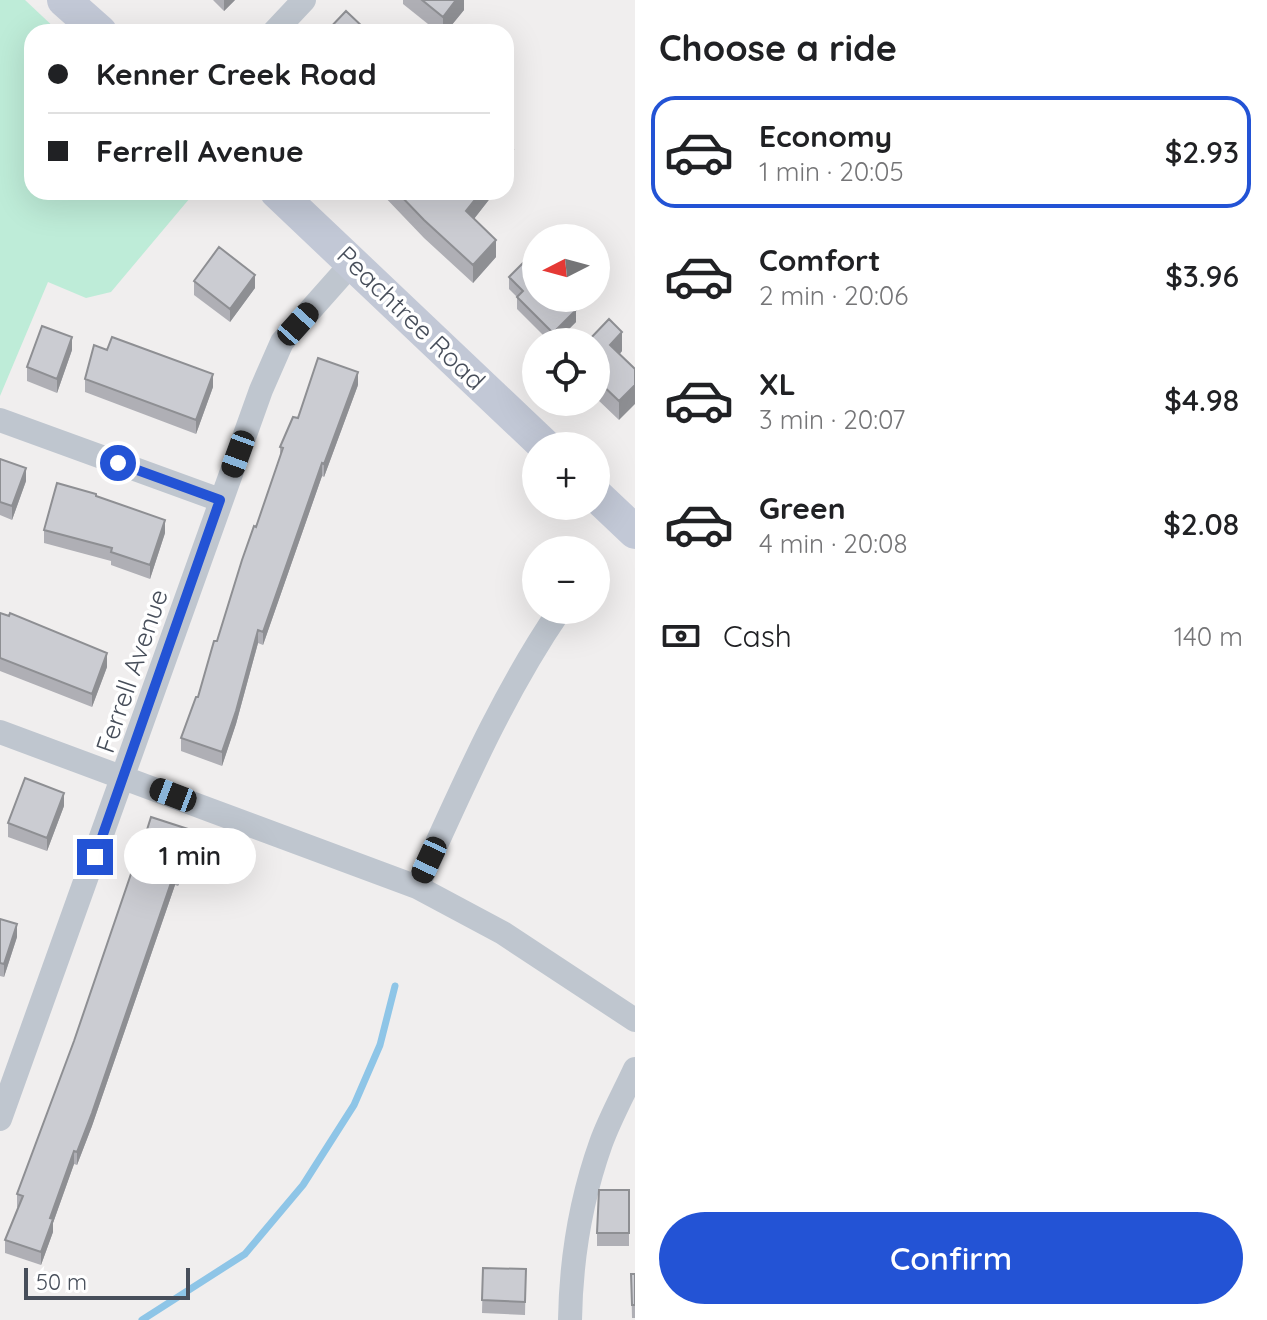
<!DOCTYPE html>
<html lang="en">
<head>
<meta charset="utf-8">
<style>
  body { margin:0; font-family:Quicksand,sans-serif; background:#f6f6f6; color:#202124; height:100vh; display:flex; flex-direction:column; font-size:30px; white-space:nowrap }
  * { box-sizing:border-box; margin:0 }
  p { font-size:26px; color:#757577 }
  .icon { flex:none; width:44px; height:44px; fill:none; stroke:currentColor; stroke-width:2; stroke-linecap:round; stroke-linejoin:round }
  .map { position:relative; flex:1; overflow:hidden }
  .drawer { display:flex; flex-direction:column; background:#fff; width:632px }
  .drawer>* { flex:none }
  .top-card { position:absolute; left:24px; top:24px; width:490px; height:176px; border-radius:24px; box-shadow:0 8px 32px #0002; display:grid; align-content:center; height:176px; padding:0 24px; background:#fff }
  .needle { width:52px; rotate:264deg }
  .fabs { position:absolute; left:522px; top:224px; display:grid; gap:16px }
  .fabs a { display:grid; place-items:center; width:88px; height:88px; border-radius:50%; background:#fff; box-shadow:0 8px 32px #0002; font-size:40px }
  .scale { position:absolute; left:24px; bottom:20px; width:166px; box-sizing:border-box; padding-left:8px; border:4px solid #474e5a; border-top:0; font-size:22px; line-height:28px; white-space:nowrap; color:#474e5a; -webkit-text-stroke:6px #fff; paint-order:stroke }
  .end { position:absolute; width:36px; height:36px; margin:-18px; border:10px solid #2353d5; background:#fff; box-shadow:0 0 0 4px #fff }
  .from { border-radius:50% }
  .bubble { position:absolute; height:56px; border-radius:28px; background:#fff; box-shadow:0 8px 32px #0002; font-size:26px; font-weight:600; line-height:56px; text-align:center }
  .car { position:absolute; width:24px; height:48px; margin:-24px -12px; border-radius:10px; box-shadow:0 0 6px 2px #0007; background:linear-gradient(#222 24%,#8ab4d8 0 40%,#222 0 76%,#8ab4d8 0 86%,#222 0) }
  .top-card b { display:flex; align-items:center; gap:28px; height:76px; font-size:30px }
  .top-card b+b { border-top:2px solid #e0e0e0 }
  .top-card i { width:20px; height:20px; background:#202124 }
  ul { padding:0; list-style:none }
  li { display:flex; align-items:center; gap:24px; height:112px; margin:0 16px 12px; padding:0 8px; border:4px solid transparent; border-radius:24px }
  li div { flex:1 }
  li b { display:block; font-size:30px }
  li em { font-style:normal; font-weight:600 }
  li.on { border-color:#2353d5 }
  li>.icon { width:72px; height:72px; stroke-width:1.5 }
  h2 { padding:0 24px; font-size:36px; line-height:96px }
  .pay { display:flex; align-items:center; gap:20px; height:88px; padding:0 24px; font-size:30px }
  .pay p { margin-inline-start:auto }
  .primary-button { display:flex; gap:16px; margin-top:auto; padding:16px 24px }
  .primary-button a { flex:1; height:92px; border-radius:48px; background:#2353d5; color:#fff; font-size:32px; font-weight:600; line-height:92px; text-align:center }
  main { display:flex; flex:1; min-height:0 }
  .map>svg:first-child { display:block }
  .green { fill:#beecd8 }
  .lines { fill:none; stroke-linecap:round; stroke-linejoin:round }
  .stream { stroke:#8ec5e7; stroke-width:7 }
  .street { stroke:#bfc6cf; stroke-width:24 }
  .secondary { stroke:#c2c8d6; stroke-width:34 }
  .wall { fill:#afafb5 }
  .shaded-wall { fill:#8e8f93 }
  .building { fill:#cbccd2; stroke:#8e8f93; stroke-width:2 }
  .route { stroke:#2353d5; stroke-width:10 }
  .labels { text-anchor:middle; stroke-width:7; stroke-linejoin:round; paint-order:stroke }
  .street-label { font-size:26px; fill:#474e5a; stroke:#fff }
</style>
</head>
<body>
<main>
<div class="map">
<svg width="635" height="1320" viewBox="0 0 635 1320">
  <rect width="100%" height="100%" fill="#f0eeee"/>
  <path class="green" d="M 0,0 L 25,0 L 59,32 L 32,32 L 32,192 L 195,192 L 111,292 L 86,298 L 48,282 L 0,396 Z"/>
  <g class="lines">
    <path class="stream" d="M 142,1320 L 245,1254 L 303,1185 L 354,1105 L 380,1045 L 395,986"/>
    <path class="street" d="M 274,32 L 304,0
      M 0,420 L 220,500
      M 0,732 L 417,887 L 503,933 L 635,1020
      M 417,887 C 460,793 501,696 560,610
      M 0,1119 L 261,390 L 282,342 L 353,262
      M 570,1320 C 571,1260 581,1199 601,1143 C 610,1118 624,1093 635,1069"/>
    <path class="secondary" d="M 64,0 L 100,32
      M 277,192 L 545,446
      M 596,495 L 635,532"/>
  </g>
  <path class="wall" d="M 213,0 L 235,0 L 224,11 Z
    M 403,0 L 464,0 L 464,10 L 446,32 L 438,32 L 403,4 Z
    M 380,192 L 495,192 L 474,219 L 496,257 L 473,283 L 424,238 Z
    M 509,277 L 576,322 L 556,342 L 550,342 L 517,309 L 517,297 L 509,289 Z
    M 194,281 L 255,288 L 230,322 L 194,295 Z
    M 596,342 L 622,351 L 620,354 L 619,420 L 596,398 Z
    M 72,350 L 57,393 L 27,381 L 27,367 Z
    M 107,350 L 213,387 L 196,434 L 85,392 L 85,379 Z
    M 358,385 L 324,477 L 322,476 L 263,645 L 258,643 L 236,724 L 222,766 L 181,751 L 181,738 L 198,697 L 256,527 L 280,456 L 280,447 Z
    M 0,459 L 26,481 L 12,520 L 0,515 Z
    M 96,496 L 165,533 L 150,579 L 111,565 L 111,561 L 44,543 L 44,530 Z
    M 0,613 L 107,667 L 92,707 L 0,671 Z
    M 64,806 L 47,851 L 8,837 L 8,823 Z
    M 191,843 L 178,886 L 175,885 L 92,1126 L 77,1165 L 74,1164 L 53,1223 L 53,1232 L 41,1265 L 5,1253 L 5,1240 L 18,1207 L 17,1207 L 17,1194 L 74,1041 Z
    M 0,919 L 17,937 L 4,977 L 0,976 Z
    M 629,1190 L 629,1246 L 597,1246 L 597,1233 Z
    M 483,1268 L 526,1269 L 525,1315 L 482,1313 Z
    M 631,1274 L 635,1274 L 635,1318 L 632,1318 Z"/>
  <path class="shaded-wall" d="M 224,0 L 235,0 L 224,11 Z
    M 456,0 L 464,0 L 464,10 L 446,32 L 443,32 L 443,17 Z
    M 513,150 L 513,168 L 506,177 L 506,160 Z
    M 481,192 L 495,192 L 466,229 L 466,211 Z
    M 496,240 L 496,257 L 473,283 L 473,265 Z
    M 255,275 L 255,288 L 230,322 L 230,309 Z
    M 576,310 L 576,322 L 556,342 L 553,342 L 553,333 Z
    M 622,332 L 622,351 L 610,364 L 610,345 Z
    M 72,337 L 72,350 L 57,393 L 57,379 Z
    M 358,372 L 358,385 L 324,477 L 324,464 Z
    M 213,374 L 213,387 L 196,434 L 196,420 Z
    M 635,385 L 635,404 L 619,420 L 619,401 Z
    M 322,463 L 322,476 L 263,645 L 263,632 Z
    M 26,468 L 26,481 L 12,520 L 12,506 Z
    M 165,520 L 165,533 L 150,579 L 150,565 Z
    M 258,630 L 258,643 L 236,724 L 222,766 L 222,752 Z
    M 107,653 L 107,667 L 92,707 L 92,694 Z
    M 64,793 L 64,806 L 47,851 L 47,838 Z
    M 191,830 L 191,843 L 178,886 L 178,873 Z
    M 175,871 L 175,885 L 92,1126 L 77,1165 L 77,1152 Z
    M 17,924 L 17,937 L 4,977 L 4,964 Z
    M 74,1151 L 74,1164 L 53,1223 L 53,1232 L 41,1265 L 41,1252 L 50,1218 Z"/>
  <path class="building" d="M 422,0 L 456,0 L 443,17 Z
    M 346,11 L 365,29 L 362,32 L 326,32 Z
    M 506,144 L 513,150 L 506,160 Z
    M 397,192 L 481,192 L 466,211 L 496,240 L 473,265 L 424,220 Z
    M 219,247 L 255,275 L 230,309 L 194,281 Z
    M 526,260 L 536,270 L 536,298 L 564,298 L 576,310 L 553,333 L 517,297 L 523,291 L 509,277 Z
    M 609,319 L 622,332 L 610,345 L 635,369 L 635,385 L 619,401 L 596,379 L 596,342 L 587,342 Z
    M 42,326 L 72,337 L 57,379 L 27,367 Z
    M 112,337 L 213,374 L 196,420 L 85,379 L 94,345 L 107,350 Z
    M 318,358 L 358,372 L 324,464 L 322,463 L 263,632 L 258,630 L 236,711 L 222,752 L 181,738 L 196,697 L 198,697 L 214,641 L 217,641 L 242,560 L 254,526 L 256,527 L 283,448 L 280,447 L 293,417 L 298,418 Z
    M 0,459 L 26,468 L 12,506 L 0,502 Z
    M 57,483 L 96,494 L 96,496 L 165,520 L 150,565 L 111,552 L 112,548 L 44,530 Z
    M 0,613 L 9,616 L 10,613 L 107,653 L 92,694 L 0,658 Z
    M 25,778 L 64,793 L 47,838 L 8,823 Z
    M 151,817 L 191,830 L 178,873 L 175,871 L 92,1113 L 77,1152 L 74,1151 L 50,1218 L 53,1219 L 41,1252 L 5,1240 L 23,1196 L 17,1194 L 74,1041 L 132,871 L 134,871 Z
    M 0,919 L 17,924 L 4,964 L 0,963 Z
    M 599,1190 L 629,1190 L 629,1233 L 597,1233 Z
    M 483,1268 L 526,1269 L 525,1302 L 482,1300 Z
    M 631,1274 L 635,1274 L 635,1305 L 632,1305 Z"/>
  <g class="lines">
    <path class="route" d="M 95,857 L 220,500 L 118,463"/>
  </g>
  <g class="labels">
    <g class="street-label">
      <text transform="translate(411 318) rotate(44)" y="9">Peachtree Road</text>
      <text transform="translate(132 671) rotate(-71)" y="9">Ferrell Avenue</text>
    </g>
  </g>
</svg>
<div class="fabs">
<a><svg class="needle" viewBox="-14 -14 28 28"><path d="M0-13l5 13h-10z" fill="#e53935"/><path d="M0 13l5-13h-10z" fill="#757577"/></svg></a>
<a><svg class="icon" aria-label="locate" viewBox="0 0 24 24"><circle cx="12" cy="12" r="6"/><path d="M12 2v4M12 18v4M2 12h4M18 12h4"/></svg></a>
<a>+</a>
<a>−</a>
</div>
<div class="scale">50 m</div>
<i class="end from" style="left:118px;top:463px"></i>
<i class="end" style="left:95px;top:857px"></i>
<div class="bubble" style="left:124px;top:828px;width:132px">1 min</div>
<i class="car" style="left:298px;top:324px;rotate:42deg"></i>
<i class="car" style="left:238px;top:454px;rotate:200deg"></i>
<i class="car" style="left:173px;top:795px;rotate:291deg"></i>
<i class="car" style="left:429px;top:860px;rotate:205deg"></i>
<div class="top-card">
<b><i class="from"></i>Kenner Creek Road</b>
<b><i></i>Ferrell Avenue</b>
</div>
</div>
<section class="drawer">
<h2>Choose a ride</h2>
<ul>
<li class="on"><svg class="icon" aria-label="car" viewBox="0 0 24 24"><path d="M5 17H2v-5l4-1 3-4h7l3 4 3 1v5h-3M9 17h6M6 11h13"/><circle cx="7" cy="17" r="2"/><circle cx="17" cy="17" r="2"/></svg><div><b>Economy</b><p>1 min · 20:05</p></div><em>$2.93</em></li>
<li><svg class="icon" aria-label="car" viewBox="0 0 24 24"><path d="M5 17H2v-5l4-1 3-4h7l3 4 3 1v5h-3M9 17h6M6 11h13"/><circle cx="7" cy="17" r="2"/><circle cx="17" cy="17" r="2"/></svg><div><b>Comfort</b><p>2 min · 20:06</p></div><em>$3.96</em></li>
<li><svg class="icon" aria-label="car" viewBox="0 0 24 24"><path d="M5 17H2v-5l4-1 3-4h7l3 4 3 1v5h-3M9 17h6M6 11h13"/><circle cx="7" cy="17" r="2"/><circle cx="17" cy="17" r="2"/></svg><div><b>XL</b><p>3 min · 20:07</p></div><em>$4.98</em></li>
<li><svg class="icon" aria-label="car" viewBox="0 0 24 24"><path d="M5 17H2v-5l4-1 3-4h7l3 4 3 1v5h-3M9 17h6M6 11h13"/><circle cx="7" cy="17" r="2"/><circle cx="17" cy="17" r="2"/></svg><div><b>Green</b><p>4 min · 20:08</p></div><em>$2.08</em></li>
</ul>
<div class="pay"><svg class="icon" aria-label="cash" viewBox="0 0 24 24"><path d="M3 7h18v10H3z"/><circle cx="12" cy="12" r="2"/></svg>Cash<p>140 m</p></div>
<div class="primary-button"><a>Confirm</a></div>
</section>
</main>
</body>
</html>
